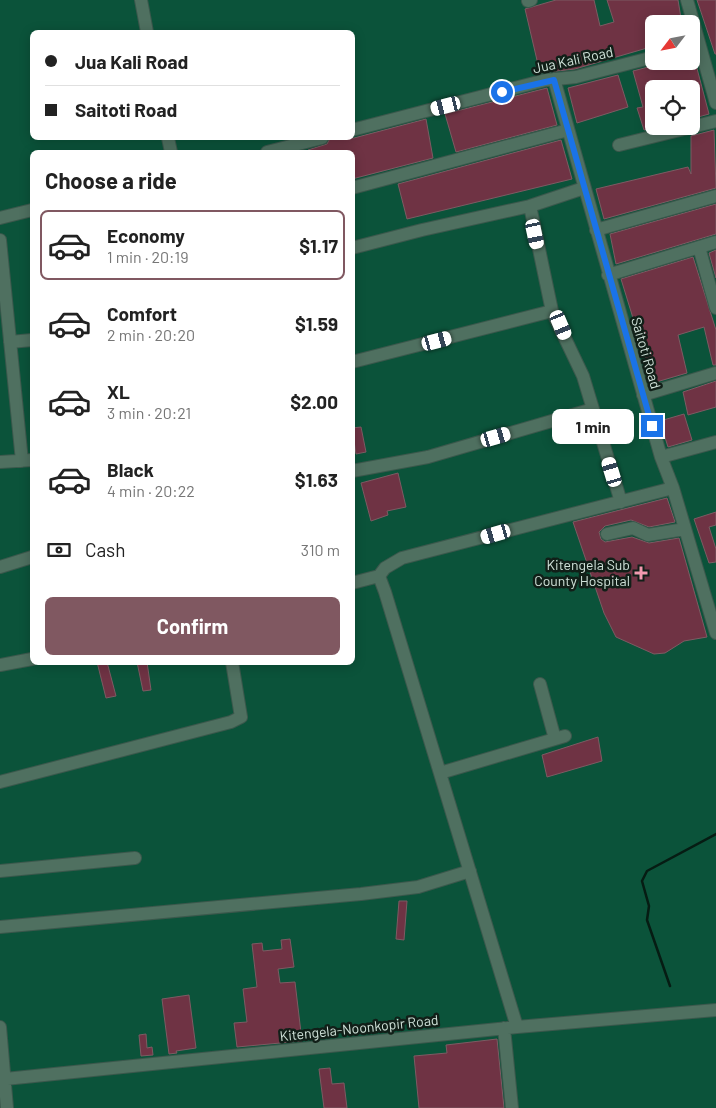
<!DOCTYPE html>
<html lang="en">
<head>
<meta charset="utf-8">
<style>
  body { margin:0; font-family:Barlow,sans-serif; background:#f2f2f2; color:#222; height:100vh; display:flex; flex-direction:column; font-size:19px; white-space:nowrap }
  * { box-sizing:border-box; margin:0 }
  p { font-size:16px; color:#767676 }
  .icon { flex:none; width:28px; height:28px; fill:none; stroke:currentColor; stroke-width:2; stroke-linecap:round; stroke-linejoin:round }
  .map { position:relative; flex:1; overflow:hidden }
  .side { position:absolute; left:30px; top:150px; width:325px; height:515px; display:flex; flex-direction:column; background:#fff; border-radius:8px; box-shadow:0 2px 12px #0003 }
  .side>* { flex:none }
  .top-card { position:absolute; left:30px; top:30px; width:325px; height:110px; border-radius:8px; box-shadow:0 2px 12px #0003; display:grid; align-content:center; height:110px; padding:0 15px; background:#fff }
  .needle { width:32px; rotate:238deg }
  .buttons { position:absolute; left:645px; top:15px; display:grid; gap:10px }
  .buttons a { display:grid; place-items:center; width:55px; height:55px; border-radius:8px; background:#fff; box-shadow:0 2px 12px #0003; font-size:25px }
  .end { position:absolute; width:22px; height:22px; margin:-11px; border:6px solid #1a73e8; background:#fff; box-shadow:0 0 0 2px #fff }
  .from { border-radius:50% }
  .bubble { position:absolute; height:35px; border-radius:8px; background:#fff; box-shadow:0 2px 12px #0003; font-size:16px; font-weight:700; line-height:35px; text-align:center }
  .car { position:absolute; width:15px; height:30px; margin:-15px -8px; border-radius:6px; box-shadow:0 0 4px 1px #0007; background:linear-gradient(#fff 24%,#345 0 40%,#fff 0 76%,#345 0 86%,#fff 0) }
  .top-card b { display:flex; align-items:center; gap:18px; height:48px; font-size:19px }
  .top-card b+b { border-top:1px solid #e0e0e0 }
  .top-card i { width:12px; height:12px; background:#222 }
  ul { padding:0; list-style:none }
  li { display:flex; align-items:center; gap:15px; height:70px; margin:0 10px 8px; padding:0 5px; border:2px solid transparent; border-radius:8px }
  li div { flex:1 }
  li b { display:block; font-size:19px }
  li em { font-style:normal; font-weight:700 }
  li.active { border-color:#805861 }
  li>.icon { width:45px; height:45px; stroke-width:1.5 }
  h2 { padding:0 15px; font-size:22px; line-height:60px }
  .pay { display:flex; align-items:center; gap:12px; height:55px; padding:0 15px; font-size:19px }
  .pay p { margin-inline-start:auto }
  .primary-button { display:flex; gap:10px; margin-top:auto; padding:10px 15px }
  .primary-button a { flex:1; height:58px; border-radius:8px; background:#805861; color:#fff; font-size:20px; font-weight:700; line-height:58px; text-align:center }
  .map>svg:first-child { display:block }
  .green { fill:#0b533a; fill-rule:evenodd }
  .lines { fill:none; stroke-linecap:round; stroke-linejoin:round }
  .stream { stroke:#061c13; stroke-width:2.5 }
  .building { fill:#6f3344; stroke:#7d5b63 }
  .minor-casing { stroke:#3b584c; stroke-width:14 }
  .minor { stroke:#4f7060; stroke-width:12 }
  .route { stroke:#1a73e8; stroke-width:6 }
  .poi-dot { fill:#f29aaf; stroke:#111f18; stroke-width:2 }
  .labels { text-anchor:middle; stroke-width:5; stroke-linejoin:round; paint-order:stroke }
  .street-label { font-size:14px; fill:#d0e2d9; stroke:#111f18 }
  .poi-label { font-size:14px; fill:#d0e2d9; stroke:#111f18; text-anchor:end }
</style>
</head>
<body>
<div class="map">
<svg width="716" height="1108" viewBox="0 0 716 1108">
  <rect width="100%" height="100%" fill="#1b3b2d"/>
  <path class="green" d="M 0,0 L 716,0 L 716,1108 L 0,1108 ZM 654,24 L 691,24 L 691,61 L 654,61 ZM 32,32 L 352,32 L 352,138 L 32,138 ZM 654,89 L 691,89 L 691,126 L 654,126 ZM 32,152 L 352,152 L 352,662 L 32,662 Z"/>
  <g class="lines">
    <path class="stream" d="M 670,986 L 647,920 L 649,906 L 642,881 L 647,871 L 716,834"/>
  </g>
  <path class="building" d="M 556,0 L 594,0 L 600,26 L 614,22 L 607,0 L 678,0 L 682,24 L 654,24 L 654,46 L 575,69 L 540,73 L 525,9 Z
    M 697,0 L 716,0 L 716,54 L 715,54 Z
    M 661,61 L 695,61 L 709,114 L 691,119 L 691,86 L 683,89 L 654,89 L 654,126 L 661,126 L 644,130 L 637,108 L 643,107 L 633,71 L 656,65 Z
    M 618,75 L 628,107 L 577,123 L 568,88 Z
    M 547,88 L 557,125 L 456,152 L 445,114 Z
    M 426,119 L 433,158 L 352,179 L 352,152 L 309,152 L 308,150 L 327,144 L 330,138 L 354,138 Z
    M 714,130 L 716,188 L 604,219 L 596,189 L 688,167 L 691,174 L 691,136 Z
    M 561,140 L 572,179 L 407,219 L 398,184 Z
    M 716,204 L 716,234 L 616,264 L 610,234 Z
    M 716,250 L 716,278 L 709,253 Z
    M 693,257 L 716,330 L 716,365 L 713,365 L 704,327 L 678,335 L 687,373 L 653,383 L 621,279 Z
    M 716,381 L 716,407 L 688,415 L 683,392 Z
    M 684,414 L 692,440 L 668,447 L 660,421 Z
    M 361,427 L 366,452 L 356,454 L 352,428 Z
    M 398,473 L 406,507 L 387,511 L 388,515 L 371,521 L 361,483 Z
    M 667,498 L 675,522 L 649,527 L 631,520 L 605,526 L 599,532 L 601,539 L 605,542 L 632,537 L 649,543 L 679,538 L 707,637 L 684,641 L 665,653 L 654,654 L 616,637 L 604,613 L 573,522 Z
    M 716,512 L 716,525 L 709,527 L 716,549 L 716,562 L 709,563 L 694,519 Z
    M 97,662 L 107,662 L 116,696 L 106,698 Z
    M 137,662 L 147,662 L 151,690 L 143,691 Z
    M 598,737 L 602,761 L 547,777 L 542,755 Z
    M 399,901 L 407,901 L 404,940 L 396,939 Z
    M 290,939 L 294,967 L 278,969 L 280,983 L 295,982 L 302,1041 L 237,1047 L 234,1023 L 247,1022 L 243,989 L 257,987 L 252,944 L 262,943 L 263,951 L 282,949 L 281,940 Z
    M 189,995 L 196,1048 L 176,1051 L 177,1053 L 169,1054 L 162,999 Z
    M 146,1034 L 147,1048 L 152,1047 L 153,1055 L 141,1056 L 139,1035 Z
    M 497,1039 L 504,1108 L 419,1108 L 414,1056 L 447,1053 L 446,1045 Z
    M 330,1068 L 332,1084 L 344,1083 L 347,1108 L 324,1108 L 319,1069 Z"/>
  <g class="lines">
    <defs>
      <path id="minor" d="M 141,0 L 147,32
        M 687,0 L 716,103
        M 528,1 L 531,0
        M 554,79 L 661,457 L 673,488 L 716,633
        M 352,130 L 546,80 L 576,77 L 654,57
        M 168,138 L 171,152
        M 619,145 L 716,121
        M 267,152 L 322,138
        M 352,188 L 568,130
        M 584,188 L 530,206 L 552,311 L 583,376 L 621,502
        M 0,218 L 32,210
        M 596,230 L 716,196
        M 0,240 L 22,461
        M 699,247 L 716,308
        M 352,248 L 422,230 L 530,206
        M 608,275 L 716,242
        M 10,342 L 32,340
        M 352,362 L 552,311
        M 643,395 L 716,373
        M 661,457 L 716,442
        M 0,462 L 32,460
        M 352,471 L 428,457 L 593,409
        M 607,534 L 633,528 L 648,535 L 685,529
        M 0,567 L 32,557
        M 379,576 L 385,568 L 402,558 L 673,488
        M 352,583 L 379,576 L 385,592 L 517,1027
        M 0,665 L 32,659
        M 540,684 L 555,739
        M 440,773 L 565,736
        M 0,782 L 231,722 L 241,717 L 232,662
        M 0,871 L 135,858
        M 0,927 L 361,894 L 418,887 L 470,871
        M 0,1027 L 7,1108
        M 504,1028 L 512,1108
        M 5,1079 L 517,1027 L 716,1010"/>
    </defs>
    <use href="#minor" class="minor-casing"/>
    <use href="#minor" class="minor"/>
  </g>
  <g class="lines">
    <path class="route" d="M 502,92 L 554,80 L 652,426"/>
  </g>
  <path class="poi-dot" d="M638.5 565.5h5v5h5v5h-5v5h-5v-5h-5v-5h5z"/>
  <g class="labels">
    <g class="street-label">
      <text transform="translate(573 60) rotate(-12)" y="5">Jua Kali Road</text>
      <text transform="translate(646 353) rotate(74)" y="5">Saitoti Road</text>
      <text transform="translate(359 1028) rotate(-6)" y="5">Kitengela-Noonkopir Road</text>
    </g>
    <g class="poi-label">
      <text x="630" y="570">Kitengela Sub<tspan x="630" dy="16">County Hospital</tspan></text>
    </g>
  </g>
</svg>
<div class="buttons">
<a><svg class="needle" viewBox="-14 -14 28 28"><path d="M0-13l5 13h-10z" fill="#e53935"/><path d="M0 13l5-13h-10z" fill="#767676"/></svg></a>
<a><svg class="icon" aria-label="locate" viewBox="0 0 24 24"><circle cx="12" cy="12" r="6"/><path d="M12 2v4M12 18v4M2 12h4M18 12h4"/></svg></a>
</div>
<i class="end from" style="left:502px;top:92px"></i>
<i class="end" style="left:652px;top:426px"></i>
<div class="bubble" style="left:552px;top:409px;width:82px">1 min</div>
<i class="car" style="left:446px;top:106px;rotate:256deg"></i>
<i class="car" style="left:535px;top:234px;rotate:168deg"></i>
<i class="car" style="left:561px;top:325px;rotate:157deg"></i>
<i class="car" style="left:437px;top:341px;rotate:75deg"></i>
<i class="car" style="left:496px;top:437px;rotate:74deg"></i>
<i class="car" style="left:612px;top:472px;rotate:343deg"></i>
<i class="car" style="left:496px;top:534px;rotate:254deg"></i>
<div class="top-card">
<b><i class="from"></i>Jua Kali Road</b>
<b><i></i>Saitoti Road</b>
</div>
<section class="side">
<h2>Choose a ride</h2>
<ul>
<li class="active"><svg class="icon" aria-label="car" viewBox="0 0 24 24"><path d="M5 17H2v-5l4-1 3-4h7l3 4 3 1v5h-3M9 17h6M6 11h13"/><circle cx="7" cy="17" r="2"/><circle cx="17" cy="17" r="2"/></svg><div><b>Economy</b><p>1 min · 20:19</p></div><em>$1.17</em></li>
<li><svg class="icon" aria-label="car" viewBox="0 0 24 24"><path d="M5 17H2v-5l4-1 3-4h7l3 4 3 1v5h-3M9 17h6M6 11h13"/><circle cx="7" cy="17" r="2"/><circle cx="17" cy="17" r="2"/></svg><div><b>Comfort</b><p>2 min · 20:20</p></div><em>$1.59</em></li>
<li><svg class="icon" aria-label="car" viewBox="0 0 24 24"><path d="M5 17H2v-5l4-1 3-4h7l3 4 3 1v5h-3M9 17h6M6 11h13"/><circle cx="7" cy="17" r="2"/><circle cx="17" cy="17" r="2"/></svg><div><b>XL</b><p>3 min · 20:21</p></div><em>$2.00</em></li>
<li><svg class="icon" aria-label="car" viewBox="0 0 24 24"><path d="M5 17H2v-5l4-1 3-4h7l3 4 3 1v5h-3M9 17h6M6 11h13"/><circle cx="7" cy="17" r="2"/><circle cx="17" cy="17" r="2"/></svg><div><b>Black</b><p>4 min · 20:22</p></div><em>$1.63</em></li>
</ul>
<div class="pay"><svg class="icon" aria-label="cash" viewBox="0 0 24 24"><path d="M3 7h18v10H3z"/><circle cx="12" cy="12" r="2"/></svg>Cash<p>310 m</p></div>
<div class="primary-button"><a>Confirm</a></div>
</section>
</div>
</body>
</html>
